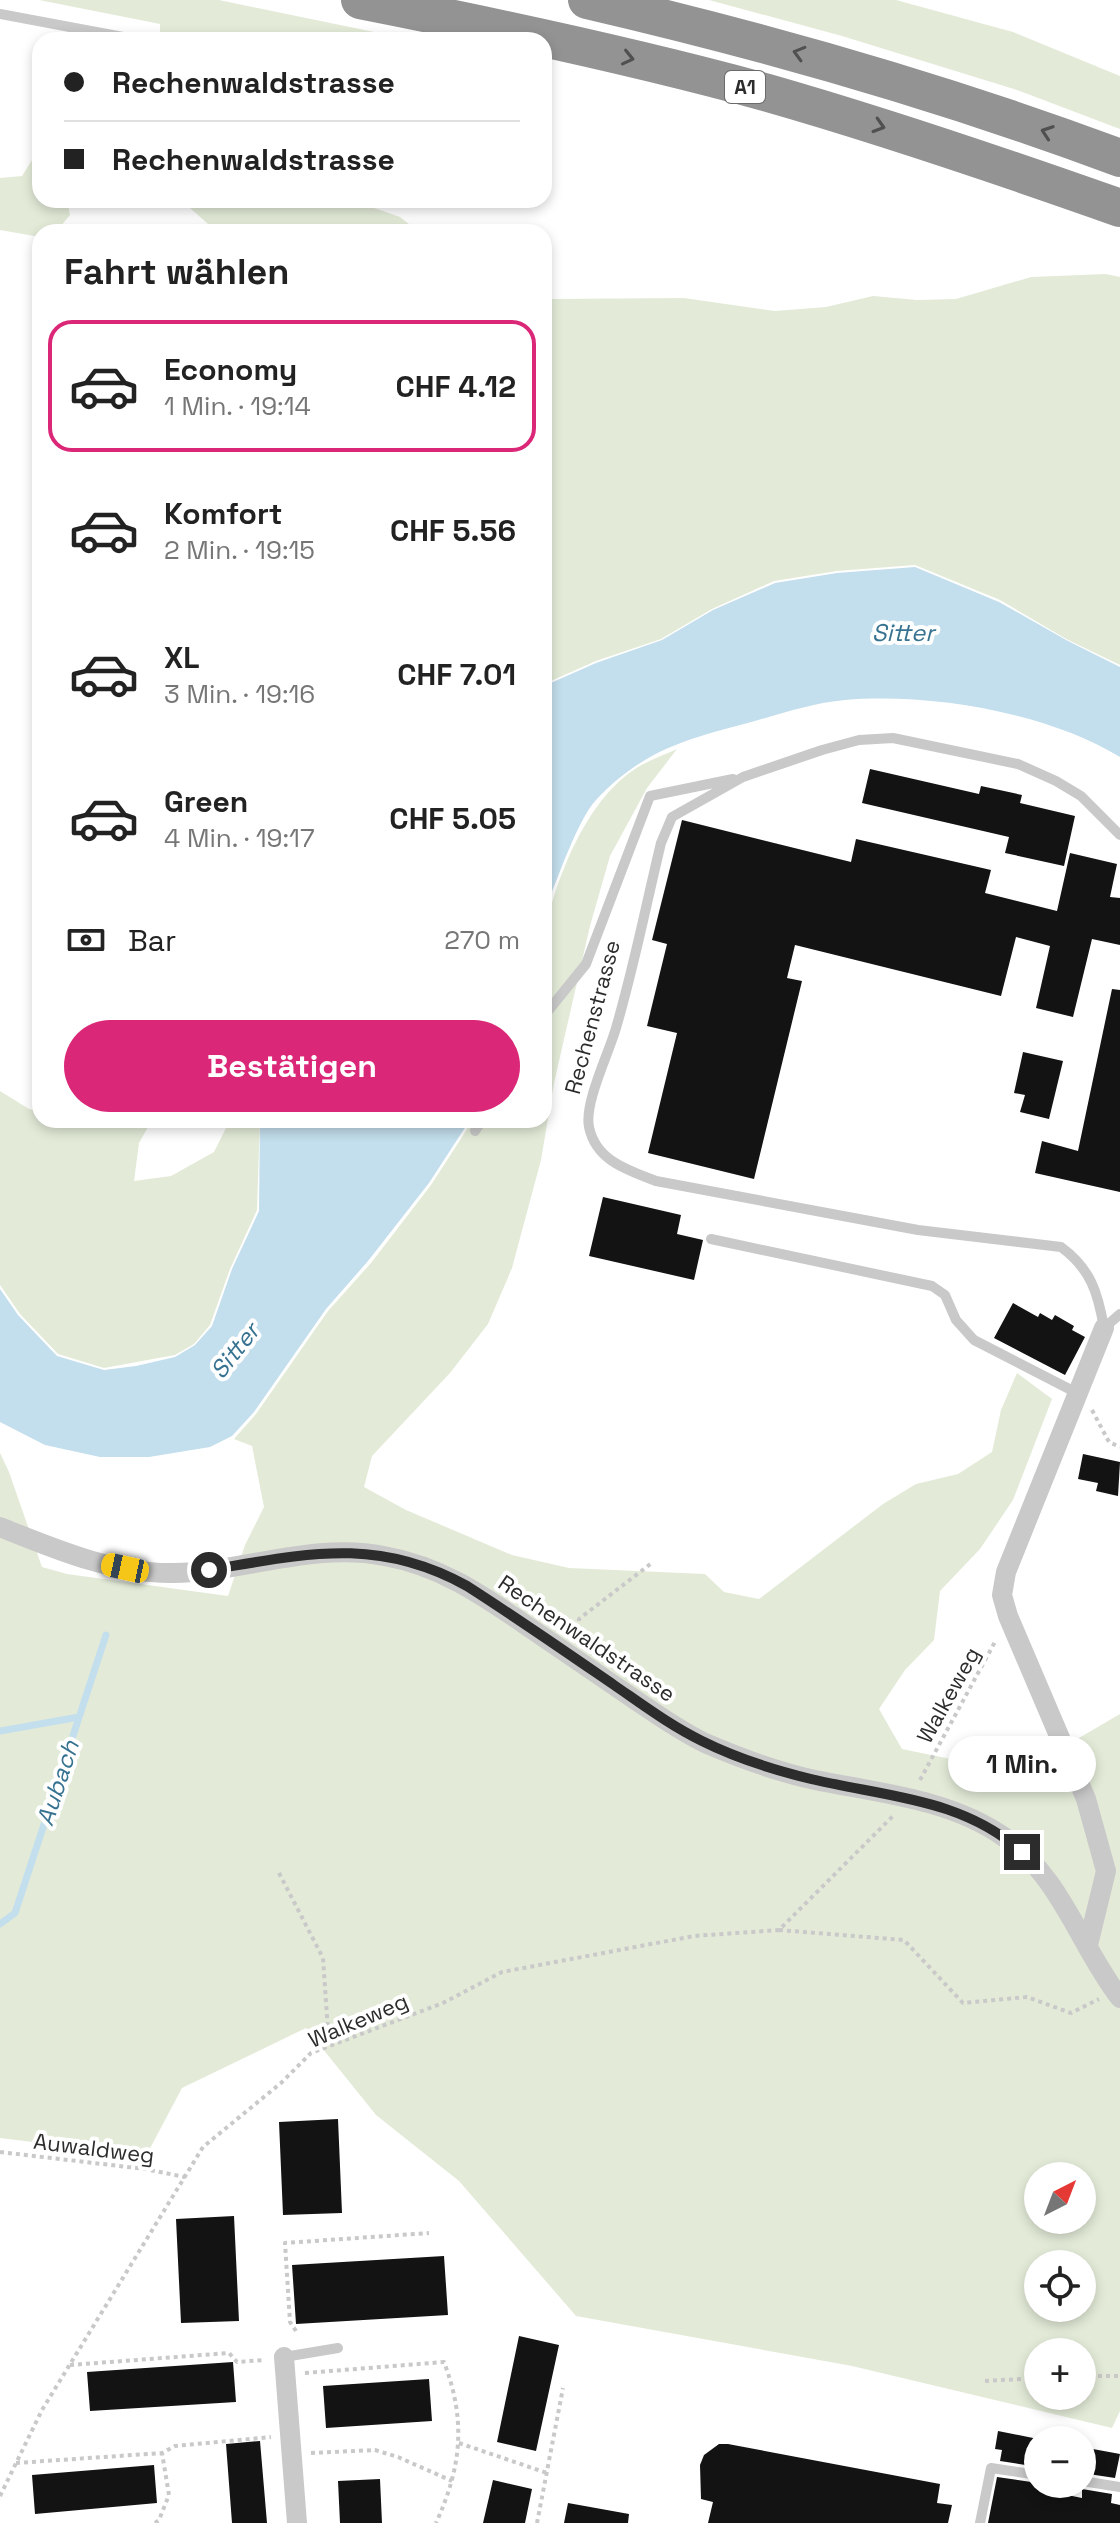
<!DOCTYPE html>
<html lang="de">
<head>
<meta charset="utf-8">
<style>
  body { margin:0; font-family:"Space Grotesk",sans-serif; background:#f2f2f2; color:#222; height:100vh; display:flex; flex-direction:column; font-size:30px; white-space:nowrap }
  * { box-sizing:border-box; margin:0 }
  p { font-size:26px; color:#767676 }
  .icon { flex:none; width:44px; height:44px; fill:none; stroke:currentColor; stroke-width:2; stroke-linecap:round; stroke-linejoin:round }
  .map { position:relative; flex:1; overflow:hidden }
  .details { position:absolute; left:32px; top:224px; width:520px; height:904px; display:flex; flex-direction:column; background:#fff; border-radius:24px; box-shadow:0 4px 12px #0003 }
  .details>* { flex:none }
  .guide { position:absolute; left:32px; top:32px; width:520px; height:176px; border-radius:24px; box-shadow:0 4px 12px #0003; display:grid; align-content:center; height:176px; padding:0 32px; background:#fff }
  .needle { width:52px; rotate:42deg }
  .fabs { position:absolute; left:1024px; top:2162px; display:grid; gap:16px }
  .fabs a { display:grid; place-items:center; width:72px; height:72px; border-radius:50%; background:#fff; box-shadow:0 4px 12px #0003; font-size:40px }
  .end { position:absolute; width:36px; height:36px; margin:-18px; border:10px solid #2c2c2c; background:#fff; box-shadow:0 0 0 4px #fff }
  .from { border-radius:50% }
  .bubble { position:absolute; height:56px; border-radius:28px; background:#fff; box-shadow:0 4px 12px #0003; font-size:26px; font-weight:800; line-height:56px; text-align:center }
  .car { position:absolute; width:24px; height:48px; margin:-24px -12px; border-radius:10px; box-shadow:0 0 6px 2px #0007; background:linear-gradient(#f5c518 24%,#345 0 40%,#f5c518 0 76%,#345 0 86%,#f5c518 0) }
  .guide b { display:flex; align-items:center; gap:28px; height:76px; font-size:30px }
  .guide b+b { border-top:2px solid #e0e0e0 }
  .guide i { width:20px; height:20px; background:#222 }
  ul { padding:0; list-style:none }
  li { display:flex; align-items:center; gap:24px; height:132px; margin:0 16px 12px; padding:0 16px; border:4px solid transparent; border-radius:24px }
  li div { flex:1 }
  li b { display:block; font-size:30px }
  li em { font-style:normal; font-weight:800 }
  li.active { border-color:#db2777 }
  li>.icon { width:72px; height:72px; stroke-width:1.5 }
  h2 { padding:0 32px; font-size:36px; line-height:96px }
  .pay { display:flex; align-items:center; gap:20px; height:88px; padding:0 32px; font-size:30px }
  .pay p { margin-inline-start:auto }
  .cta { display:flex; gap:16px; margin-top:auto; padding:16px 32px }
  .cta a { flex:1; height:92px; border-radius:48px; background:#db2777; color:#fff; font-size:32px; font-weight:800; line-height:92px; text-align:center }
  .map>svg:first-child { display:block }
  .green { fill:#e3ebd8; fill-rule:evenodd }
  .water { fill:#c3deec }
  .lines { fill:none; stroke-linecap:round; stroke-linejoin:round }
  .stream { stroke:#c3deec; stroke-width:7 }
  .building { fill:#131313 }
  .path { stroke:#c9c9c9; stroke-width:4; stroke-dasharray:4 4; stroke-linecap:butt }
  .service { stroke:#c9c9c9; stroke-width:10 }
  .minor { stroke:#c9c9c9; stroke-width:20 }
  .motorway { stroke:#939393; stroke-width:38 }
  .oneway { stroke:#505050 }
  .route { stroke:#2c2c2c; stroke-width:10 }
  .labels { text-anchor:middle; stroke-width:8; stroke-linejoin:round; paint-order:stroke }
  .shield { fill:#fff; stroke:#6b6b6b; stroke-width:2 }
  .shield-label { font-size:20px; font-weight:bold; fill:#2c2c2c }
  .street-label { font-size:22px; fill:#2c2c2c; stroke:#fff }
  .water-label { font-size:24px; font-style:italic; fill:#377391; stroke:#fff }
</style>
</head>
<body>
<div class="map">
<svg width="1120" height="2523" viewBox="0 0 1120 2523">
  <rect width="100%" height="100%" fill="#fff"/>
  <path class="green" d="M 39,0 L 219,0 L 413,40 L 178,40 L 169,39 L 160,32 L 160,24 Z
    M 709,0 L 896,0 L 1013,32 L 1120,76 L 1120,129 L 1017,90 L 842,36 Z
    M 37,152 L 40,155 L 40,200 L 67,200 L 70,215 L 56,232 L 40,232 L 40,237 L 0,230 L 0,178 L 22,176 Z
    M 181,200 L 351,200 L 400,217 L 419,232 L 217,232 Z
    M 1106,274 L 1120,277 L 1120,665 L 1068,640 L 1000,600 L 915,565 L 837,571 L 774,581 L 712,609 L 661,639 L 596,661 L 544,684 L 544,293 L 549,299 L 684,298 L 775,311 L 826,307 L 873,296 L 917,300 L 956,299 L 1031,277 Z
    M 677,749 L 647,788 L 610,856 L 590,926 L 554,1083 L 541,1160 L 512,1268 L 488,1324 L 450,1373 L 372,1456 L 364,1487 L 406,1510 L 512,1555 L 569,1568 L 705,1574 L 724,1592 L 759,1599 L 883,1504 L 916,1484 L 958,1474 L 992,1452 L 1001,1410 L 1017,1373 L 1052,1399 L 1013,1500 L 980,1549 L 940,1591 L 934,1640 L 905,1670 L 879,1709 L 902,1749 L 1019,1773 L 1120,1714 L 1120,2411 L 1112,2428 L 852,2366 L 576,2316 L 459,2181 L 376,2115 L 306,2028 L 182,2088 L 146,2156 L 0,2138 L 0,1453 L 9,1472 L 42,1567 L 67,1574 L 228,1596 L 245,1545 L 264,1507 L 252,1446 L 234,1439 L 256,1414 L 328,1311 L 371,1263 L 431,1185 L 473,1120 L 544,1120 L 544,935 C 556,878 586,799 638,767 C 650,760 664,755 677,749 ZM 1038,2176 L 1082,2176 L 1082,2220 L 1038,2220 ZM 1038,2264 L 1082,2264 L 1082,2308 L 1038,2308 ZM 1038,2352 L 1082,2352 L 1082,2396 L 1038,2396 Z
    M 0,1091 L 29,1109 L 40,1112 L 40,1120 L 73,1120 L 90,1124 L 98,1120 L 152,1120 L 139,1143 L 134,1181 L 171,1176 L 214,1152 L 230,1120 L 260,1120 L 257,1210 L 230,1269 L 210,1325 L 194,1344 L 175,1355 L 104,1368 L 58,1354 L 20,1314 L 0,1285 Z"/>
  <path class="water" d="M 915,567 L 999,602 L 1068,641 L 1120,667 L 1120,757 C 1046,712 930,693 845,700 C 811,703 777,715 744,724 C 683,740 641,752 596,800 C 577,821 559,876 547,904 L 544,918 L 544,686 L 596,663 L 662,640 L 713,610 L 775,583 L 837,573 Z
    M 260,1120 L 470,1120 L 429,1183 L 368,1261 L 326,1309 L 254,1412 L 232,1436 L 210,1447 L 149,1457 L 100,1457 L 45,1445 L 0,1422 L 0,1289 L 18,1315 L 57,1356 L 104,1370 L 136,1366 L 175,1357 L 195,1345 L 212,1326 L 232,1269 L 259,1211 Z"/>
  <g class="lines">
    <path class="stream" d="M 0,1731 L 79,1717
      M 0,1924 L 15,1913 L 106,1635"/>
  </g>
  <path class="building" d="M 870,769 L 979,794 L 981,786 L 1022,795 L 1020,803 L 1075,816 L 1064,866 L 1005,853 L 1009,837 L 862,803 Z
    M 682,820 L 851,862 L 856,839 L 991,870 L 985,893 L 1057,911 L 1070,853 L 1117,864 L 1110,897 L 1120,898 L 1120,945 L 1092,939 L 1073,1017 L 1036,1008 L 1050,946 L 1016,937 L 1001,996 L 795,945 L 787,978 L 802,981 L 754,1179 L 648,1153 L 677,1033 L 647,1026 L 667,944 L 652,940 Z
    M 1112,989 L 1120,990 L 1120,1192 L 1035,1173 L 1042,1141 L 1078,1151 Z
    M 1023,1052 L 1063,1061 L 1049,1119 L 1020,1112 L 1025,1095 L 1014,1093 Z
    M 603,1197 L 681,1215 L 677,1234 L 703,1240 L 694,1280 L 589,1256 Z
    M 1013,1303 L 1038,1317 L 1040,1313 L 1052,1320 L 1055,1315 L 1074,1326 L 1072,1330 L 1085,1337 L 1065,1375 L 994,1338 Z
    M 1083,1454 L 1120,1462 L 1118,1496 L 1096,1491 L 1098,1483 L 1078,1479 Z
    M 338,2119 L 342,2213 L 283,2215 L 279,2122 Z
    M 234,2216 L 239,2321 L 181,2323 L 176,2219 Z
    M 444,2256 L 448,2315 L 296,2324 L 292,2265 Z
    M 519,2336 L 559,2345 L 536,2451 L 497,2442 Z
    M 233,2362 L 236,2402 L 90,2411 L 87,2372 Z
    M 429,2379 L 432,2421 L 326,2428 L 323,2386 Z
    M 998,2431 L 1038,2439 L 1038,2467 L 1000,2461 L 1002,2450 L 995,2449 Z
    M 260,2441 L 267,2523 L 232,2523 L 226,2444 Z
    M 719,2444 L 728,2444 L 940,2484 L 937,2503 L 952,2505 L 948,2523 L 708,2523 L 713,2502 L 701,2499 L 700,2465 L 704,2455 Z
    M 1082,2447 L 1120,2454 L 1115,2478 L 1082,2473 Z
    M 154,2465 L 157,2503 L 35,2514 L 32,2475 Z
    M 997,2477 L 1038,2483 L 1038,2489 L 1082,2498 L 1082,2489 L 1112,2494 L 1111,2503 L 1120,2505 L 1120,2523 L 988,2523 Z
    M 380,2479 L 382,2523 L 340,2523 L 338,2481 Z
    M 493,2480 L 532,2489 L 525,2523 L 483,2523 Z
    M 568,2503 L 629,2514 L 628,2523 L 564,2523 Z"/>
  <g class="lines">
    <path class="path" d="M 1092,1410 L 1109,1442 L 1120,1447
      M 578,1637 L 579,1619 L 653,1562
      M 920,1780 L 996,1640
      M 279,1873 L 323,1958 L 329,2046
      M 779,1930 L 904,1940 L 963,2003 L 1027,1997 L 1071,2013 L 1099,1999
      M 0,2152 L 145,2169 L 185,2177
      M 296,2331 L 290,2322 L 285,2243 L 429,2233
      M 70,2365 L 229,2353 L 237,2362 L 264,2360
      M 305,2373 L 444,2362 C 466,2420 462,2466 436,2523
      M 1082,2376 L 1120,2376
      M 985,2381 L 1038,2378
      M 459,2443 L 547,2473
      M 311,2453 L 375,2450 L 398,2457 L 452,2481
      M 16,2463 L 162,2453 L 175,2446 L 271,2437
      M 0,2496 L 42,2410 L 203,2147 L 281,2083 L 311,2053 L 443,2003 L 502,1972 L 694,1936 L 779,1930 L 894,1815
      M 155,2523 L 159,2520 L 169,2495 L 162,2453
      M 537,2523 L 563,2388"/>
    <path class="service" d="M 0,14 L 139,40
      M 544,1016 L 586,964 L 650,796 L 733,779
      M 475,1131 L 482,1120
      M 711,1239 L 932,1286 L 945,1295 L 956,1320 L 974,1340 L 1077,1393
      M 1104,1328 C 1098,1293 1091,1269 1061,1247 L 918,1230 L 656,1181 C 628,1170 596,1161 589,1127 C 584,1103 609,1053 616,1028 C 634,967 646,905 661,843 L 672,817 L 743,777 L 822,750 L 859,740 L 893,738 L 1018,764 L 1056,781 L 1081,796 L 1120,835
      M 1104,1328 L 1120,1314
      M 284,2357 L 338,2348
      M 1082,2481 L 1120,2487
      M 980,2523 L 991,2468 L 1038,2475"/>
    <path class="minor" d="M 0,1527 C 55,1549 113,1574 173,1573 C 243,1572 314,1542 384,1556 C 442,1566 485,1597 533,1630 C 567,1653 600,1676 634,1699 C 656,1714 680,1731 705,1743 C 740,1758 777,1772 815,1780 C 879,1793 950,1799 1004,1837 C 1062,1878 1079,1945 1120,1998
      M 1088,1945 L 1106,1871 L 1086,1799 L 1008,1616 L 1002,1595 L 1006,1572 L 1104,1328
      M 284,2357 L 297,2523"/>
    <path class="motorway" d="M 360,0 C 497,27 634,56 768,93 C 887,127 1004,167 1120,208
      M 587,0 C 768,42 946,93 1120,158"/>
  </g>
  <defs><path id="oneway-chevron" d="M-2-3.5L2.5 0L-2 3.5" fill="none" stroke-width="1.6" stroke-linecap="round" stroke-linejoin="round" transform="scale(2)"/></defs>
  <g class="oneway">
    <use href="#oneway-chevron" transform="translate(799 53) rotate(-164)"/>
    <use href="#oneway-chevron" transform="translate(628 58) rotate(13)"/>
    <use href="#oneway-chevron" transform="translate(879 126) rotate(17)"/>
    <use href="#oneway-chevron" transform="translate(1047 132) rotate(-161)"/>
  </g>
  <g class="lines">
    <path class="route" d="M 209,1570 C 306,1554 376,1536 467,1586 C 517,1618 566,1652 614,1685 C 643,1705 671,1726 702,1741 C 736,1758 774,1770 811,1779 C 886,1797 962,1798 1022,1852"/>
  </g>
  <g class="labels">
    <rect class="shield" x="725" y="71" width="40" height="32" rx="6"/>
    <g class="shield-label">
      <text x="745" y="94">A1</text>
    </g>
    <g class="street-label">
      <text transform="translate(592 1017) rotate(-75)" y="8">Rechenstrasse</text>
      <text transform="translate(587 1638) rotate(34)" y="8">Rechenwaldstrasse</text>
      <text transform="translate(948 1695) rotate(-61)" y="8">Walkeweg</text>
      <text transform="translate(358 2020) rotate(-23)" y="8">Walkeweg</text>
      <text transform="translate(94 2148) rotate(7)" y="8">Auwaldweg</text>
    </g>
    <g class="water-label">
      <text x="903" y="641">Sitter</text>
      <text transform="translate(235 1351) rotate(-52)" y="8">Sitter</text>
      <text transform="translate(58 1783) rotate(-72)" y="8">Aubach</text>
    </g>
  </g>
</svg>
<div class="fabs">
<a><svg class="needle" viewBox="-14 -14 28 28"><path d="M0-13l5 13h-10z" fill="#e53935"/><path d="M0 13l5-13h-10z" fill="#767676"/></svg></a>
<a><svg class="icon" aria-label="locate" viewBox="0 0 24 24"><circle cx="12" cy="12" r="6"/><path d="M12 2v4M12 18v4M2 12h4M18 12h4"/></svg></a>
<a>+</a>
<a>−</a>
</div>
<i class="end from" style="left:209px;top:1570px"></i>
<i class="end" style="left:1022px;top:1852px"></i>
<div class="bubble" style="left:948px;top:1736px;width:148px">1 Min.</div>
<i class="car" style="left:125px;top:1568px;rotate:282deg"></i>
<div class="guide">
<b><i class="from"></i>Rechenwaldstrasse</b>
<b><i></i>Rechenwaldstrasse</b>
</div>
<section class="details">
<h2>Fahrt wählen</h2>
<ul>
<li class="active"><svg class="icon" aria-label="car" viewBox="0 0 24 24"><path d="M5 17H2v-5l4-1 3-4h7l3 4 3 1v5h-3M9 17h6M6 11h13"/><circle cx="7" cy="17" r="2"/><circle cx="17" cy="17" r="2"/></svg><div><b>Economy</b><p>1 Min. · 19:14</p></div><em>CHF 4.12</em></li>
<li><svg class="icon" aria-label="car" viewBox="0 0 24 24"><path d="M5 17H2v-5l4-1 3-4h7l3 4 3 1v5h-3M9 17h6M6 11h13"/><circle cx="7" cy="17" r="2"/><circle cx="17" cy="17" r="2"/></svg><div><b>Komfort</b><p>2 Min. · 19:15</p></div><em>CHF 5.56</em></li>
<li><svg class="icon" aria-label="car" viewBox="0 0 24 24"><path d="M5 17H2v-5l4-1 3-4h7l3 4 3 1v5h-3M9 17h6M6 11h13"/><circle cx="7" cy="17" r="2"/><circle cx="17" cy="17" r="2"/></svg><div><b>XL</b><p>3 Min. · 19:16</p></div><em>CHF 7.01</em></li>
<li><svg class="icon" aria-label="car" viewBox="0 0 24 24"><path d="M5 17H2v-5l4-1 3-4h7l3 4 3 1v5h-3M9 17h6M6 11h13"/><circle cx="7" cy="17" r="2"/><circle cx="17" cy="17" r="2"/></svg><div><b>Green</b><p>4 Min. · 19:17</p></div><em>CHF 5.05</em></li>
</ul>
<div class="pay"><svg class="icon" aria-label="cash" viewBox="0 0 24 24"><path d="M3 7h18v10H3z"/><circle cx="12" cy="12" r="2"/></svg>Bar<p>270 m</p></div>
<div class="cta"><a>Bestätigen</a></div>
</section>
</div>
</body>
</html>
